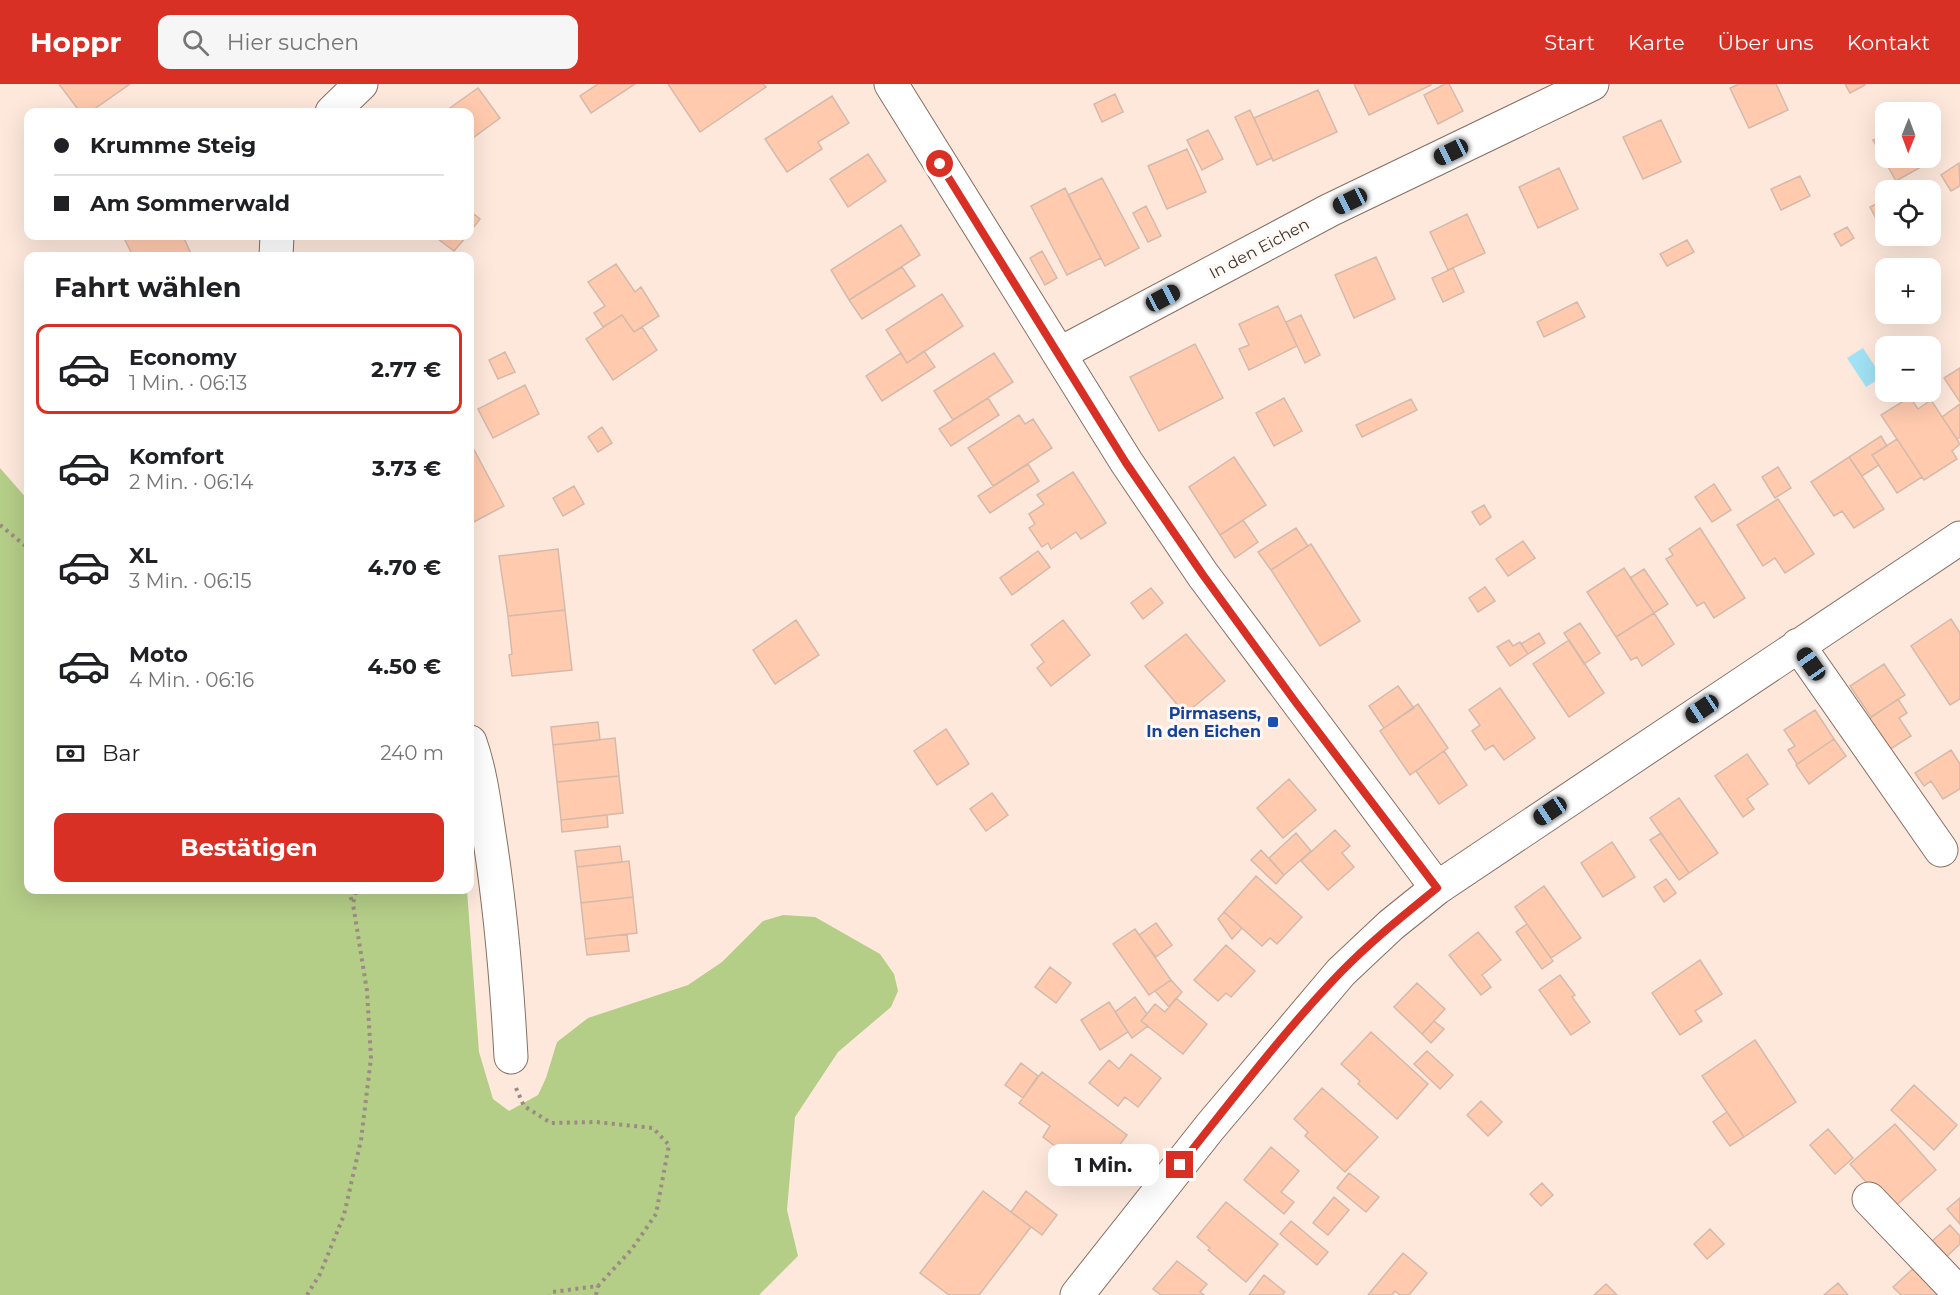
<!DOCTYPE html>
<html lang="de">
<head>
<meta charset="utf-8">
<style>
  body { margin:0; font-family:Montserrat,sans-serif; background:#f6f6f6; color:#202124; height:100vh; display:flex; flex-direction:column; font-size:22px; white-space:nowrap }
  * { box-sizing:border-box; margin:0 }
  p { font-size:20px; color:#757577 }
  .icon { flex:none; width:33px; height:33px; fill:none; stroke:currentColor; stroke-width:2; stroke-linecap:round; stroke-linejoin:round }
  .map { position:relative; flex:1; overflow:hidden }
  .side { position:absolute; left:24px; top:168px; width:450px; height:642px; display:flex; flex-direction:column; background:#fff; border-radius:12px; box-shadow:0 6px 24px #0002 }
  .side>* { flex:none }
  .hud { position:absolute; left:24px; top:24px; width:450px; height:132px; border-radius:12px; box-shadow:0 6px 24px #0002; display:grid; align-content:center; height:132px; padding:0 30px; background:#fff }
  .needle { width:39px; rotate:181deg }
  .fabs { position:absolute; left:1875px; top:18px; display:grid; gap:12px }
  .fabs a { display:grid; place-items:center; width:66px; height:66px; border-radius:12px; background:#fff; box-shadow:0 6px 24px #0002; font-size:30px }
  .end { position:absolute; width:27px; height:27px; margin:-14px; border:8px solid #d93025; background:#fff; box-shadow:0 0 0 3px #fff }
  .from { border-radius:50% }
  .bubble { position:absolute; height:42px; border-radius:12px; background:#fff; box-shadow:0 6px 24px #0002; font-size:20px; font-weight:700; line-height:42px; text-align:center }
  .car { position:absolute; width:18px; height:36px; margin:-18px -9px; border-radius:8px; box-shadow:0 0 4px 2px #0007; background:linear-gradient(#222 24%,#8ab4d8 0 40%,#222 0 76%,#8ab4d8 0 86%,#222 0) }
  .hud b { display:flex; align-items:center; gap:21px; height:57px; font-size:22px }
  .hud b+b { border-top:2px solid #e0e0e0 }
  .hud i { width:15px; height:15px; background:#202124 }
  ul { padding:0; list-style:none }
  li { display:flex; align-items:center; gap:18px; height:90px; margin:0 12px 9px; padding:0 18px; border:3px solid transparent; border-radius:12px }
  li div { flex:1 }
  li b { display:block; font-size:22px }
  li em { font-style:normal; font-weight:700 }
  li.current { border-color:#d93025 }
  li>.icon { width:54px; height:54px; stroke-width:1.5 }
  h2 { padding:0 30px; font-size:27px; line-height:72px }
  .pay { display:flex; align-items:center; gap:15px; height:66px; padding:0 30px; font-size:22px }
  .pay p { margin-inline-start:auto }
  .action { display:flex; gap:12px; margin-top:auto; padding:12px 30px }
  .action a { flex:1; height:69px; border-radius:12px; background:#d93025; color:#fff; font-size:24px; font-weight:700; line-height:69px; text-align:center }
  header { display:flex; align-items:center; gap:36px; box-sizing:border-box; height:84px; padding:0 30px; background:#d93025; color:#fff }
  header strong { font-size:28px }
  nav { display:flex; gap:33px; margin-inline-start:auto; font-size:21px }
  .search { width:420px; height:54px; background:#f6f6f6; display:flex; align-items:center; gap:15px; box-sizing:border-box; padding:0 21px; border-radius:12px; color:#757577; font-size:22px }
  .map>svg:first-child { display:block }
  .green { fill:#b4cd87 }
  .water { fill:#a1e2f5 }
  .building { fill:#ffcaae; stroke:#d4baab; stroke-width:1.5 }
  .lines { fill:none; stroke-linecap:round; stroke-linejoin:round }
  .minor-casing { stroke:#876f62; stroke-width:35 }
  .path { stroke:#9b8b82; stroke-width:4; stroke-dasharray:3 4.5; stroke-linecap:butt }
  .minor { stroke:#fff; stroke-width:33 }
  .route { stroke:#d93025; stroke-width:8 }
  .transit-dot { fill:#1a4fb4; stroke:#fff9f6; stroke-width:2 }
  .labels { text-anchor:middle; stroke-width:6; stroke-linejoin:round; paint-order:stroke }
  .street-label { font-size:16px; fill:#40352f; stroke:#fff9f6 }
  .transit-label { font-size:16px; font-weight:bold; fill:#164399; stroke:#fff9f6; text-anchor:end }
</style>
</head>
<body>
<header>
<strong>Hoppr</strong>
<div class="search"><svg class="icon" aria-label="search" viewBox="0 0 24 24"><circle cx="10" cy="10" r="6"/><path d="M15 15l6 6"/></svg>Hier suchen</div>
<nav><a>Start</a><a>Karte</a><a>Über uns</a><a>Kontakt</a></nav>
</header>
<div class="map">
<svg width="1960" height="1211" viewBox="0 0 1960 1211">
  <rect width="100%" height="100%" fill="#fee8dc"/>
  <path class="green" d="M 0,384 L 28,416 L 28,806 L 467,806 L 479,968 L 493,1015 L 509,1027 L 538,1011 L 546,994 L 557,958 L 588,934 L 688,901 L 722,878 L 763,837 L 783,831 L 815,833 L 880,870 L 894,890 L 898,907 L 891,923 L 838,968 L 795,1033 L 787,1126 L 798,1172 L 759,1211 L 0,1211 Z"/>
  <path class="water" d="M 1863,264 L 1882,293 L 1866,303 L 1847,274 Z"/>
  <path class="building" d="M 59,0 L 130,0 L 90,28 L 80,28 Z
    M 598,0 L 635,0 L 591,29 L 580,12 Z
    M 668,0 L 763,0 L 766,3 L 700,48 Z
    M 1354,0 L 1431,0 L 1431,1 L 1369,31 Z
    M 1445,0 L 1449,0 L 1463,27 L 1438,40 L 1424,11 Z
    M 1739,0 L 1776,0 L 1788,26 L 1749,44 L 1730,4 Z
    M 1845,0 L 1865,0 L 1865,1 L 1850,9 Z
    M 478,4 L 500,34 L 470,56 L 470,28 L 449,28 L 447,26 Z
    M 1318,6 L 1337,48 L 1273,77 L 1254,34 Z
    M 1115,10 L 1123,28 L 1102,38 L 1094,20 Z
    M 832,12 L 849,39 L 818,58 L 822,65 L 787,88 L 765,55 Z
    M 1250,26 L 1272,74 L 1257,81 L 1235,33 Z
    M 1661,36 L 1681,78 L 1643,95 L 1623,53 Z
    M 1208,46 L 1223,75 L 1202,86 L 1187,56 Z
    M 1886,50 L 1886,74 L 1916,74 L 1921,83 L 1896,97 L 1873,56 Z
    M 1187,65 L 1206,108 L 1167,125 L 1148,82 Z
    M 868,70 L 886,97 L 848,123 L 830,95 Z
    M 1959,79 L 1960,102 L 1951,107 L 1941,91 Z
    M 1559,84 L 1578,125 L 1538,144 L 1519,103 Z
    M 1800,92 L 1810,112 L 1781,126 L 1771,105 Z
    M 1102,94 L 1139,164 L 1105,182 L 1068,111 Z
    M 1065,104 L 1101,174 L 1067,191 L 1031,122 Z
    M 1886,115 L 1886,139 L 1880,142 L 1870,123 Z
    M 1146,122 L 1161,152 L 1148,158 L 1133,129 Z
    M 470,127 L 480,135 L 470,148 Z
    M 1467,130 L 1485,169 L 1448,186 L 1430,148 Z
    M 901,141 L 920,171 L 849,216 L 831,186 Z
    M 1847,143 L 1854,154 L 1841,162 L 1834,150 Z
    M 123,152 L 183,152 L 192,172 L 133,172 Z
    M 434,152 L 467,152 L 454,167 Z
    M 1687,156 L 1694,168 L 1667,182 L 1660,170 Z
    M 1042,167 L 1057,194 L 1045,201 L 1030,174 Z
    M 1376,173 L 1395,215 L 1354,234 L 1335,191 Z
    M 616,180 L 635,208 L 641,203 L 659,232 L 634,248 L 622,231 L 603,243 L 594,229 L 605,222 L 588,198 Z
    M 902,183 L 915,202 L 862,235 L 849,216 Z
    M 1453,184 L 1464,208 L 1443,218 L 1432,194 Z
    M 942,210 L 963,242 L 907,279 L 886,246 Z
    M 1577,218 L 1585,233 L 1544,253 L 1537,238 Z
    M 1278,222 L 1297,262 L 1249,286 L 1239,265 L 1249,261 L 1239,240 Z
    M 622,231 L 634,248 L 642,243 L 657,266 L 613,296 L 586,255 Z
    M 1301,231 L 1320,271 L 1305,279 L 1286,238 Z
    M 1195,260 L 1223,314 L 1159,347 L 1130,293 Z
    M 924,267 L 935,283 L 882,317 L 866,292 L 901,269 L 907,279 Z
    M 505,268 L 515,288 L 498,295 L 489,276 Z
    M 994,269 L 1013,298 L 953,336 L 934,307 Z
    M 1960,284 L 1960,318 L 1944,294 Z
    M 525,301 L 539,330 L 493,354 L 478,325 Z
    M 1910,313 L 1918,325 L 1931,316 L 1960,360 L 1952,367 L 1957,375 L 1924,396 L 1881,331 Z
    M 988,314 L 999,331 L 951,362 L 939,345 Z
    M 1284,314 L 1302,347 L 1274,362 L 1256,329 Z
    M 1411,315 L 1417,326 L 1362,353 L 1356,341 Z
    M 1960,320 L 1960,353 L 1957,355 L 1942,333 Z
    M 1019,331 L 1025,340 L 1033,335 L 1052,364 L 993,402 L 968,364 Z
    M 602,343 L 612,359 L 598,368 L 588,353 Z
    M 1881,352 L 1887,362 L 1872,371 L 1879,381 L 1862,392 L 1849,373 Z
    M 1897,355 L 1922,393 L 1897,409 L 1872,371 Z
    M 471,360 L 504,422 L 470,440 L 470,360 Z
    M 1234,373 L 1266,421 L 1220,451 L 1189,403 Z
    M 1849,373 L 1884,425 L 1854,444 L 1842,427 L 1834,432 L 1811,398 Z
    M 1028,380 L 1039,397 L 990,429 L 978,412 Z
    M 1778,383 L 1791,404 L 1775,414 L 1762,393 Z
    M 1073,388 L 1106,439 L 1081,455 L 1076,448 L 1051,465 L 1048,459 L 1042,463 L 1029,444 L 1035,440 L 1029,430 L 1044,420 L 1037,411 Z
    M 1714,400 L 1731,426 L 1712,438 L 1695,413 Z
    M 574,402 L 584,420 L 563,432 L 553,414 Z
    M 1778,415 L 1814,470 L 1785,489 L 1775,474 L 1763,482 L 1737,441 Z
    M 1484,421 L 1491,433 L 1480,441 L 1472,428 Z
    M 1243,436 L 1258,458 L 1235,474 L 1220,451 Z
    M 1296,444 L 1308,462 L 1271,486 L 1258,468 Z
    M 1700,444 L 1745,514 L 1714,534 L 1704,518 L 1697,522 L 1666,475 L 1673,471 L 1669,465 Z
    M 1523,457 L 1535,474 L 1508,492 L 1496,475 Z
    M 1311,460 L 1360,537 L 1320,562 L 1271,486 Z
    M 558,465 L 565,526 L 508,532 L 499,472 Z
    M 1038,467 L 1050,483 L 1012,511 L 1000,494 Z
    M 1624,484 L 1654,529 L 1616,553 L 1587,508 Z
    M 1644,485 L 1668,520 L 1654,529 L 1630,494 Z
    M 1485,503 L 1495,517 L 1478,528 L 1469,514 Z
    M 1151,504 L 1163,519 L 1143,535 L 1131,519 Z
    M 565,526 L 572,586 L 512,592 L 509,571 L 512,570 L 508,532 Z
    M 1654,529 L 1674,560 L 1642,582 L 1637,573 L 1631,576 L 1616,553 Z
    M 1951,535 L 1960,549 L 1960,615 L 1950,621 L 1911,562 Z
    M 796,536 L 819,571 L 775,600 L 753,566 Z
    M 1063,536 L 1090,571 L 1051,602 L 1037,584 L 1044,578 L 1031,561 Z
    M 1580,539 L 1600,569 L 1584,580 L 1564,549 Z
    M 1539,549 L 1545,559 L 1528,570 L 1521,560 Z
    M 1186,550 L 1225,597 L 1185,630 L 1145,582 Z
    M 1509,556 L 1513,562 L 1520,558 L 1528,570 L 1510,582 L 1497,563 Z
    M 1569,556 L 1604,609 L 1569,633 L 1533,580 Z
    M 1884,580 L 1905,611 L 1871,633 L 1850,602 Z
    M 1398,602 L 1414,624 L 1384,644 L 1369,622 Z
    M 1500,604 L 1535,654 L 1504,676 L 1493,661 L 1485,666 L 1472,647 L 1480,641 L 1469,626 Z
    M 1898,615 L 1907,629 L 1899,634 L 1911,652 L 1889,666 L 1869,635 Z
    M 1418,620 L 1448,664 L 1410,691 L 1380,647 Z
    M 1815,626 L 1834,655 L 1797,680 L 1788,666 L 1795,662 L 1784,646 Z
    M 598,638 L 600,656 L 553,661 L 551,643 Z
    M 946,645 L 969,680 L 937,701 L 914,667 Z
    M 615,654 L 619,692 L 557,698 L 553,661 Z
    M 1834,655 L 1846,672 L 1809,700 L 1796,681 Z
    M 1951,666 L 1960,680 L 1960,705 L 1943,715 L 1931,697 L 1924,702 L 1915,689 Z
    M 1444,667 L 1467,701 L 1439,720 L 1416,687 Z
    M 1747,670 L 1768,700 L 1747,715 L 1754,725 L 1743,733 L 1715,692 Z
    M 619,692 L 623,729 L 561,736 L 557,698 Z
    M 1289,695 L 1316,726 L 1283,754 L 1257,724 Z
    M 992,709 L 1008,731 L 986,747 L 970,725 Z
    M 1679,714 L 1718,769 L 1689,789 L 1650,734 Z
    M 607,731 L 608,743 L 562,748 L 561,736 Z
    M 1335,746 L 1350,762 L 1342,769 L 1354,783 L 1328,806 L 1301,777 Z
    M 1296,749 L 1311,767 L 1284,791 L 1269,774 Z
    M 1661,749 L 1689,789 L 1679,796 L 1650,756 Z
    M 1612,758 L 1635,793 L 1603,813 L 1581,779 Z
    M 620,762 L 622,778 L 577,783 L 575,767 Z
    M 1261,766 L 1284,791 L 1276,800 L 1251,776 Z
    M 629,777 L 633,813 L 581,819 L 577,783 Z
    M 1256,792 L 1302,833 L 1277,860 L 1270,854 L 1262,862 L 1224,828 Z
    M 1666,795 L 1676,809 L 1664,818 L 1654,803 Z
    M 1544,802 L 1581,854 L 1551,874 L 1515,823 Z
    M 633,813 L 637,849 L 585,855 L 581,819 Z
    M 1224,828 L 1242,844 L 1232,855 L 1218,835 Z
    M 1156,839 L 1172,861 L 1156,873 L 1139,851 Z
    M 1527,840 L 1553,877 L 1542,885 L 1516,848 Z
    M 1135,845 L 1171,896 L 1149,911 L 1113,860 Z
    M 1478,848 L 1501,876 L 1482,891 L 1491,903 L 1481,911 L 1449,871 Z
    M 627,850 L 629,867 L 587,871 L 585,855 Z
    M 1226,861 L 1255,887 L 1231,913 L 1226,909 L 1218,917 L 1194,896 Z
    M 1700,876 L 1722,910 L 1695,927 L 1702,937 L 1680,951 L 1652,909 Z
    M 1050,883 L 1071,899 L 1056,919 L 1035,903 Z
    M 1560,891 L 1575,911 L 1572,913 L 1590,938 L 1571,951 L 1539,906 Z
    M 1171,896 L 1182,908 L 1169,923 L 1155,907 Z
    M 1417,899 L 1445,925 L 1422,950 L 1394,923 Z
    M 1135,913 L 1147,930 L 1141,937 L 1148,942 L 1132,954 L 1115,928 Z
    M 1176,914 L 1207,940 L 1183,970 L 1141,937 L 1155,920 L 1165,928 Z
    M 1109,918 L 1128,948 L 1100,966 L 1081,936 Z
    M 1434,937 L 1444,945 L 1431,959 L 1422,950 Z
    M 1371,948 L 1428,1000 L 1397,1035 L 1358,1000 L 1360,997 L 1341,980 Z
    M 1755,956 L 1796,1018 L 1744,1053 L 1702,992 Z
    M 1427,967 L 1453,991 L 1440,1005 L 1414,980 Z
    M 1131,970 L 1161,994 L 1138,1023 L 1125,1013 L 1118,1022 L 1089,999 L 1109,976 L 1119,985 Z
    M 1021,979 L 1038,992 L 1023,1014 L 1005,1001 Z
    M 1042,988 L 1127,1051 L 1096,1093 L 1043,1053 L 1050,1042 L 1019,1019 Z
    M 1914,1001 L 1957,1041 L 1934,1066 L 1891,1026 Z
    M 1322,1004 L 1378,1053 L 1345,1088 L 1305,1052 L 1308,1048 L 1294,1035 Z
    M 1481,1017 L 1502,1038 L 1488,1052 L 1467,1031 Z
    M 1727,1028 L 1744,1053 L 1730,1062 L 1713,1038 Z
    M 1895,1040 L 1936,1086 L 1891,1126 L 1850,1080 Z
    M 1828,1045 L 1853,1074 L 1835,1090 L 1810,1061 Z
    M 1271,1063 L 1299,1087 L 1281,1108 L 1294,1118 L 1284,1130 L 1244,1096 Z
    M 1349,1089 L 1379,1113 L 1366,1128 L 1337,1104 Z
    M 1542,1099 L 1553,1111 L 1541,1122 L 1530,1110 Z
    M 983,1107 L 1031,1143 L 979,1211 L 949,1211 L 920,1189 Z
    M 1026,1107 L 1057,1131 L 1042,1151 L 1011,1128 Z
    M 1334,1113 L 1349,1126 L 1328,1151 L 1313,1139 Z
    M 1960,1114 L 1960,1140 L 1947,1125 Z
    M 1226,1118 L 1278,1160 L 1246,1198 L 1208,1166 L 1210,1164 L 1197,1153 Z
    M 1291,1137 L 1328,1168 L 1317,1181 L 1280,1150 Z
    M 1950,1141 L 1960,1152 L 1960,1160 L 1945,1174 L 1930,1159 Z
    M 1710,1145 L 1724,1160 L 1707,1175 L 1694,1160 Z
    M 1403,1169 L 1427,1189 L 1409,1211 L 1400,1211 L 1395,1207 L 1392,1211 L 1368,1211 Z
    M 1177,1177 L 1207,1200 L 1200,1208 L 1204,1211 L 1161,1211 L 1153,1205 Z
    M 1915,1183 L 1940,1211 L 1901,1211 L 1893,1203 Z
    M 1264,1191 L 1285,1208 L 1282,1211 L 1249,1211 Z
    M 1838,1199 L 1848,1211 L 1824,1211 Z
    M 1606,1200 L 1617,1211 L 1594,1211 Z"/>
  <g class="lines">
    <defs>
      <path id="minor" d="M 891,0 L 1127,379 L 1203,491 L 1437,804
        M 332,28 L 361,0
        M 276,172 L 277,152
        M 1059,270 L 1330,126 L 1592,0
        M 1798,561 L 1941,766
        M 470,658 C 481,689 485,725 490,757 C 501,829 507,900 511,973
        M 1869,1115 L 1960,1210
        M 1077,1211 L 1210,1043 L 1341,888 L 1391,841 L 1437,804 L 1960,454"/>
    </defs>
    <use href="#minor" class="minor-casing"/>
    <path class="path" d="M 0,441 L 28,464
      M 348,806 L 353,820
      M 516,1004 L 524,1022 L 551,1039 L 596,1038 L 653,1044 L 669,1061 L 656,1130 L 632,1165 L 598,1202 L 552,1208 L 550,1211
      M 307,1211 L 320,1190 L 344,1131 L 361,1056 L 371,974 L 367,907 L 353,820 L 356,806
      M 596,1211 L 598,1202"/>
    <use href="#minor" class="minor"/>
  </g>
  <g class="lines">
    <path class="route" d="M 940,80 L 1126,379 L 1203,491 L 1294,616 L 1437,804 C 1404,831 1371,857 1341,888 C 1283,948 1232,1016 1180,1081"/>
  </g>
  <rect class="transit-dot" x="1267" y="632" width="12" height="12" rx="3"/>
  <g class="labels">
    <g class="street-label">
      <text transform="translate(1259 164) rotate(-28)" y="6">In den Eichen</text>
    </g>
    <g class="transit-label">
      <text x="1261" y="635">Pirmasens,<tspan x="1261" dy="18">In den Eichen</tspan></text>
    </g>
  </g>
</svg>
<div class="fabs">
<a><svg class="needle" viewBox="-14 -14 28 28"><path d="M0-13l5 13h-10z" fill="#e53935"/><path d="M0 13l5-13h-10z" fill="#757577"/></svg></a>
<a><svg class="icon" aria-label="locate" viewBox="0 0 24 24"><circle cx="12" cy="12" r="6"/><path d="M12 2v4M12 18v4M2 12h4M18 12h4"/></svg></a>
<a>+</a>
<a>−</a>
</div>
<i class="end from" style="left:940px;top:80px"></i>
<i class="end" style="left:1180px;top:1081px"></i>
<div class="bubble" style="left:1048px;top:1060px;width:111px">1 Min.</div>
<i class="car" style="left:1451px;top:68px;rotate:244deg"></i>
<i class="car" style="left:1350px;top:117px;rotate:244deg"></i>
<i class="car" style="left:1163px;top:214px;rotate:62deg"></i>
<i class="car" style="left:1811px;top:580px;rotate:325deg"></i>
<i class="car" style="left:1702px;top:625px;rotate:236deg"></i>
<i class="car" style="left:1550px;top:727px;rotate:236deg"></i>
<div class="hud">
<b><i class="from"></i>Krumme Steig</b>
<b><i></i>Am Sommerwald</b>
</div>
<section class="side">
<h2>Fahrt wählen</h2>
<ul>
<li class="current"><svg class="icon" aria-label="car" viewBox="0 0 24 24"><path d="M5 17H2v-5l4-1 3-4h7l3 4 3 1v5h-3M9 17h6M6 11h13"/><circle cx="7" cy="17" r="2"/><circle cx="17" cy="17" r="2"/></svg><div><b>Economy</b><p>1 Min. · 06:13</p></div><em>2.77 €</em></li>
<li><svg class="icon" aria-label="car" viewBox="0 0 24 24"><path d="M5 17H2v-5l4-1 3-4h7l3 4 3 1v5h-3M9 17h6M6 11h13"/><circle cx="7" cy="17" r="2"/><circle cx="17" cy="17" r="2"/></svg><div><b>Komfort</b><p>2 Min. · 06:14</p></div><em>3.73 €</em></li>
<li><svg class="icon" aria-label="car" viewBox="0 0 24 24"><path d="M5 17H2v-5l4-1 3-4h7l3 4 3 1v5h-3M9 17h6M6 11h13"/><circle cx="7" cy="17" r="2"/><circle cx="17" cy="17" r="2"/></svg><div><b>XL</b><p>3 Min. · 06:15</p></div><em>4.70 €</em></li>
<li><svg class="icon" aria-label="car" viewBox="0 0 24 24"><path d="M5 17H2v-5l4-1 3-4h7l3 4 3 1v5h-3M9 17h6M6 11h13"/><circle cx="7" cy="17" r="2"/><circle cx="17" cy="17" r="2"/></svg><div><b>Moto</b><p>4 Min. · 06:16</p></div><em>4.50 €</em></li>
</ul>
<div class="pay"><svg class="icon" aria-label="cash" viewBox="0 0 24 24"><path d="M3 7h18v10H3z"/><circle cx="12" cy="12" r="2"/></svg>Bar<p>240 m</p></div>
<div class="action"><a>Bestätigen</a></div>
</section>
</div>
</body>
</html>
